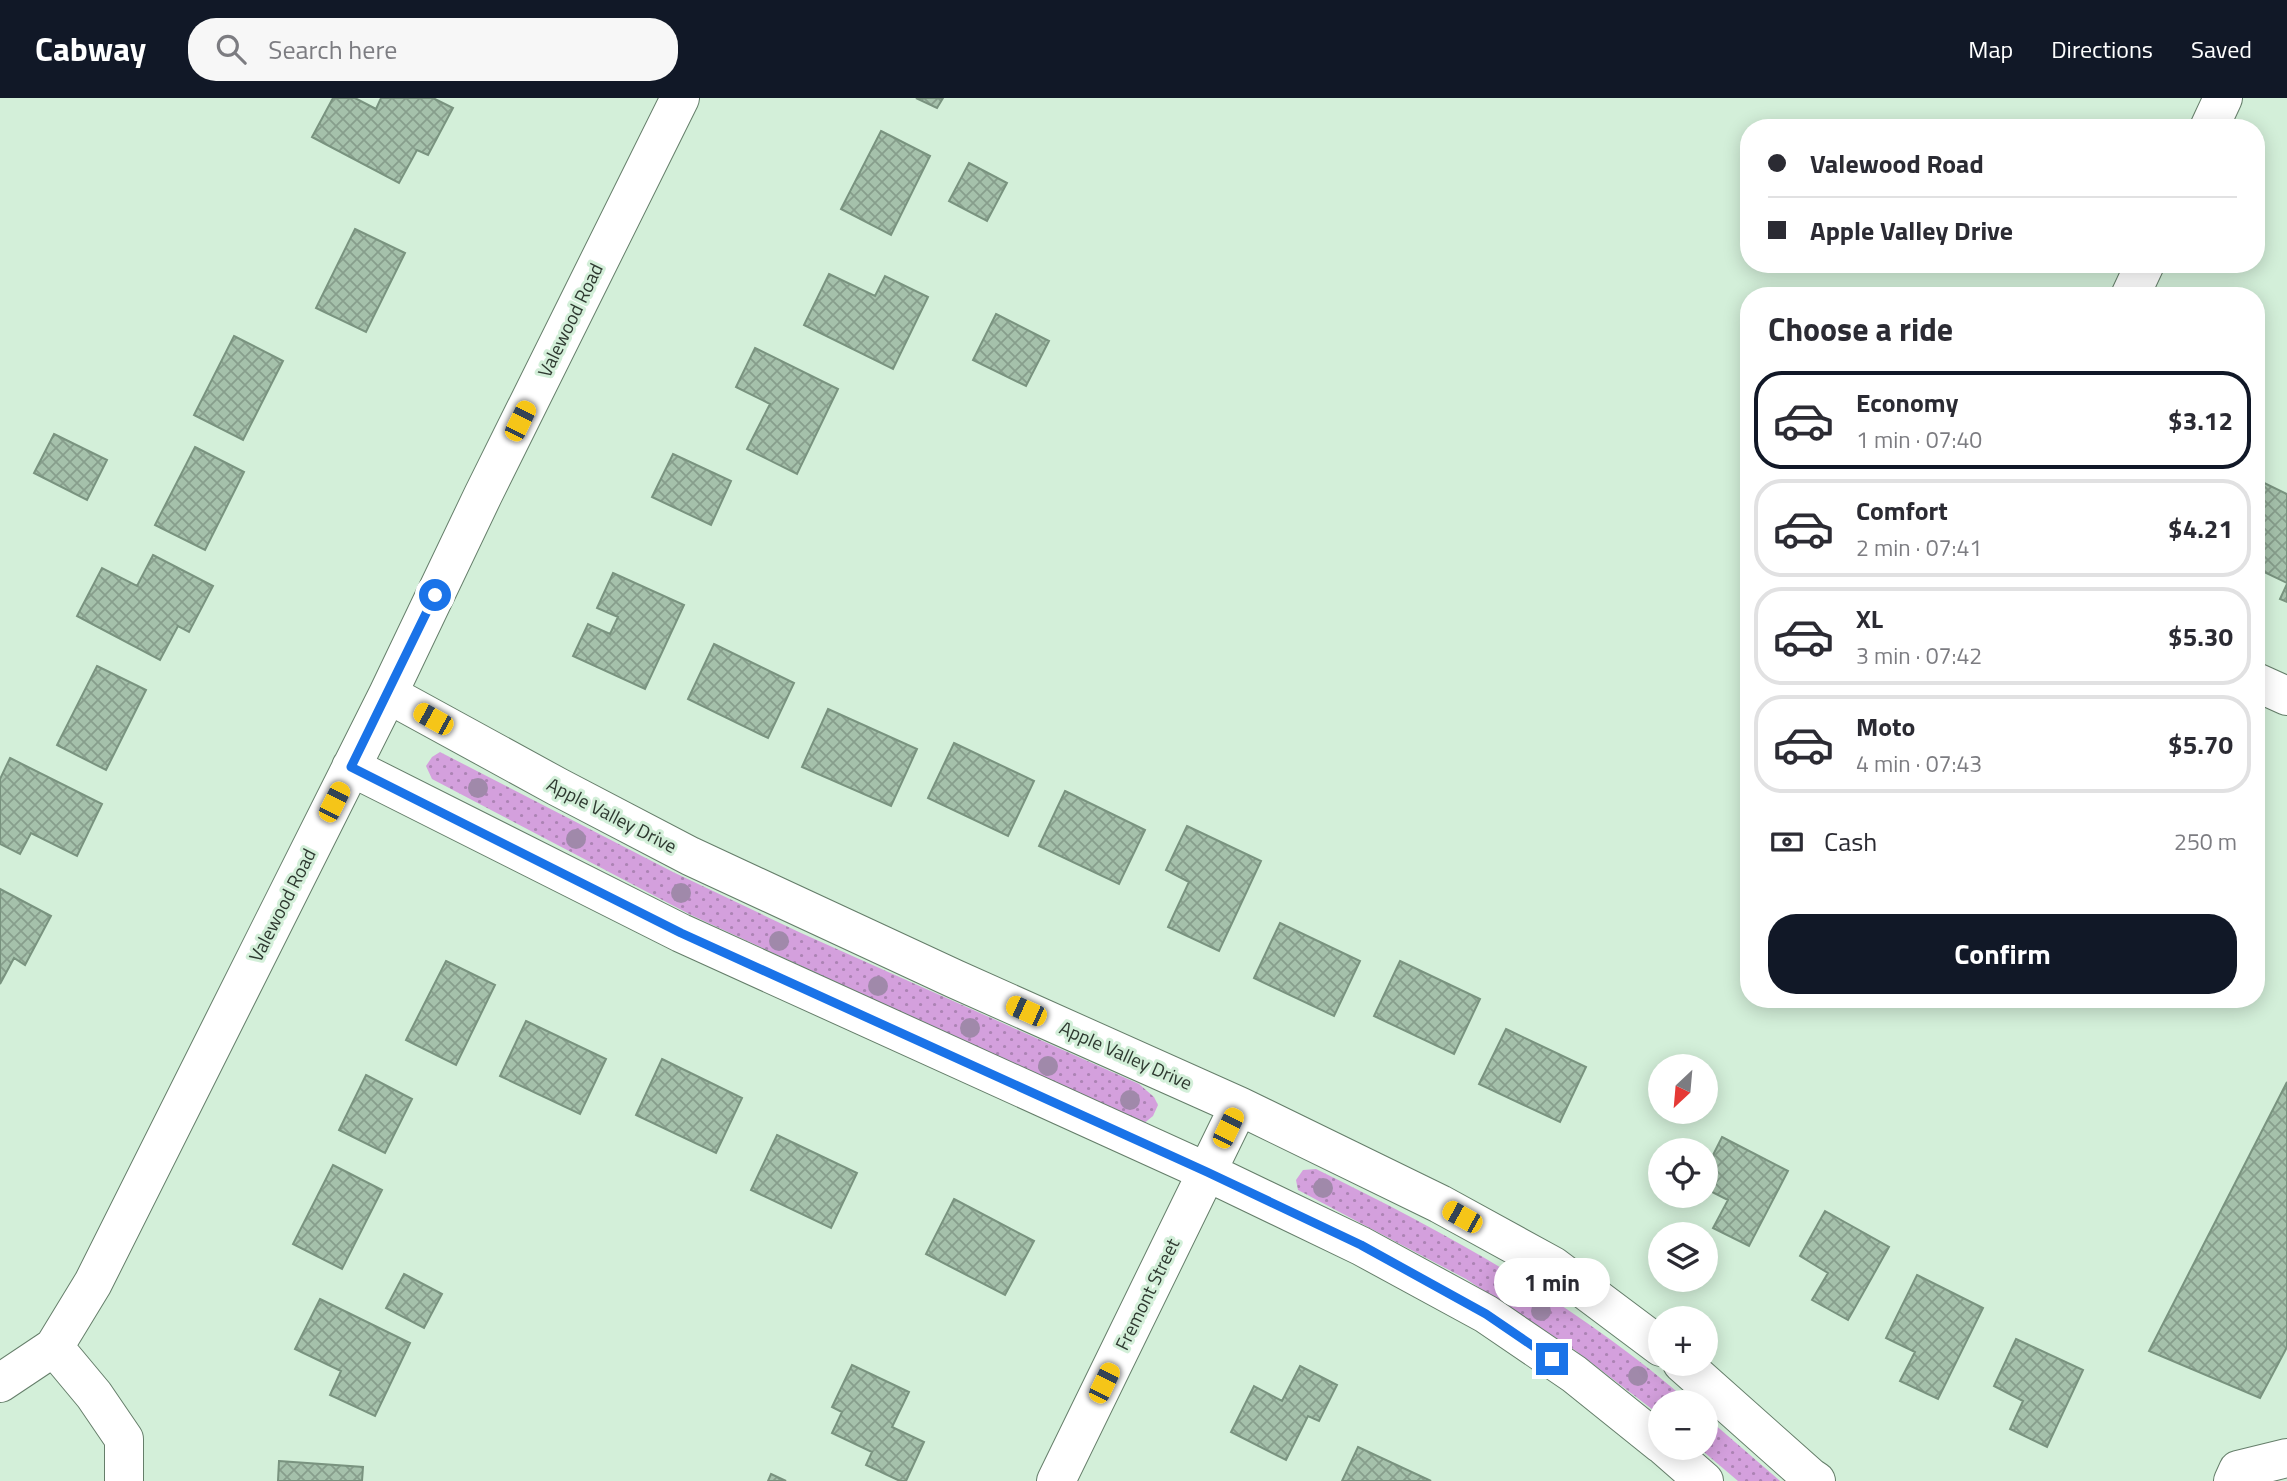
<!DOCTYPE html>
<html lang="en">
<head>
<meta charset="utf-8">
<style>
  body { margin:0; font-family:"Titillium Web",sans-serif; background:#f7f7f7; color:#2b2b33; height:100vh; display:flex; flex-direction:column; font-size:26px; white-space:nowrap }
  * { box-sizing:border-box; margin:0 }
  p { font-size:23px; color:#7c7c81 }
  .icon { flex:none; width:38px; height:38px; fill:none; stroke:currentColor; stroke-width:2; stroke-linecap:round; stroke-linejoin:round }
  .map { position:relative; flex:1; overflow:hidden }
  .sheet { position:absolute; left:1740px; top:189px; width:525px; height:721px; display:flex; flex-direction:column; background:#fff; border-radius:28px; box-shadow:0 4px 18px #0003 }
  .sheet>* { flex:none }
  .hud { position:absolute; left:1740px; top:21px; width:525px; height:154px; border-radius:28px; box-shadow:0 4px 18px #0003; display:grid; align-content:center; height:154px; padding:0 28px; background:#fff }
  .needle { width:46px; rotate:206deg }
  .buttons { position:absolute; left:1648px; top:956px; display:grid; gap:14px }
  .buttons a { display:grid; place-items:center; width:70px; height:70px; border-radius:50%; background:#fff; box-shadow:0 4px 18px #0003; font-size:35px }
  .end { position:absolute; width:32px; height:32px; margin:-16px; border:9px solid #1a73e8; background:#fff; box-shadow:0 0 0 4px #fff }
  .from { border-radius:50% }
  .bubble { position:absolute; height:49px; border-radius:24px; background:#fff; box-shadow:0 4px 18px #0003; font-size:23px; font-weight:700; line-height:49px; text-align:center }
  .car { position:absolute; width:21px; height:42px; margin:-21px -10px; border-radius:9px; box-shadow:0 0 5px 2px #0007; background:linear-gradient(#f5c518 24%,#345 0 40%,#f5c518 0 76%,#345 0 86%,#f5c518 0) }
  .hud b { display:flex; align-items:center; gap:24px; height:66px; font-size:26px }
  .hud b+b { border-top:2px solid #e1e1e2 }
  .hud i { width:18px; height:18px; background:#2b2b33 }
  ul { padding:0; list-style:none }
  li { display:flex; align-items:center; gap:21px; height:98px; margin:0 14px 10px; padding:0 14px; border:4px solid #e1e1e2; border-radius:28px }
  li div { flex:1 }
  li b { display:block; font-size:26px }
  li em { font-style:normal; font-weight:700 }
  li.active { border-color:#111827 }
  li>.icon { width:63px; height:63px; stroke-width:1.5 }
  h2 { padding:0 28px; font-size:32px; line-height:84px }
  .pay { display:flex; align-items:center; gap:18px; height:77px; padding:0 28px; font-size:26px }
  .pay p { margin-inline-start:auto }
  .action { display:flex; gap:14px; margin-top:auto; padding:14px 28px }
  .action a { flex:1; height:80px; border-radius:28px; background:#111827; color:#fff; font-size:28px; font-weight:700; line-height:80px; text-align:center }
  header { display:flex; align-items:center; gap:42px; box-sizing:border-box; height:98px; padding:0 35px; background:#111827; color:#fff }
  header strong { font-size:33px }
  nav { display:flex; gap:38px; margin-inline-start:auto; font-size:24px }
  .search { width:490px; height:63px; background:#f7f7f7; display:flex; align-items:center; gap:18px; box-sizing:border-box; padding:0 24px; border-radius:28px; color:#7c7c81; font-size:26px }
  .map>svg:first-child { display:block }
  .grass { fill:url(#grass-dots) }
  .building { fill:url(#building-cross-hatch); stroke:#79937f; stroke-width:2 }
  .lines { fill:none; stroke-linecap:round; stroke-linejoin:round }
  .minor-casing { stroke:#657e6a; stroke-width:40 }
  .minor { stroke:#fff; stroke-width:38 }
  .tree { fill:#a089aa }
  .route { stroke:#1a73e8; stroke-width:9 }
  .labels { text-anchor:middle; stroke-width:6; stroke-linejoin:round; paint-order:stroke }
  .street-label { font-size:19px; fill:#2e3930; stroke:#d3efd9 }
</style>
</head>
<body>
<header>
<strong>Cabway</strong>
<div class="search"><svg class="icon" aria-label="search" viewBox="0 0 24 24"><circle cx="10" cy="10" r="6"/><path d="M15 15l6 6"/></svg>Search here</div>
<nav><a>Map</a><a>Directions</a><a>Saved</a></nav>
</header>
<div class="map">
<svg width="2287" height="1383" viewBox="0 0 2287 1383">
  <defs>
    <pattern id="grass-dots" width="8" height="8" patternUnits="userSpaceOnUse" patternTransform="scale(1.75)"><rect width="8" height="8" fill="#d4a0dd"/><path d="M2 2h.1M6 6h.1" fill="none" stroke="#ac83b4" stroke-width="1.8" stroke-linecap="round"/></pattern>
    <pattern id="building-cross-hatch" width="8" height="8" patternUnits="userSpaceOnUse" patternTransform="scale(1.75)"><rect width="8" height="8" fill="#a5c1ab"/><path d="M0 0l8 8M0 8l8-8" fill="none" stroke="#879e8c"/></pattern>
  </defs>
  <rect width="100%" height="100%" fill="#d3efd9"/>
  <path class="grass" d="M 440,654 L 673,774 L 801,835 L 1139,986 L 1154,999 L 1158,1007 L 1153,1018 L 1143,1026 L 691,817 L 432,681 L 426,668 L 432,659 Z
    M 1316,1071 C 1447,1135 1578,1207 1689,1304 L 1661,1304 L 1661,1318 L 1576,1253 L 1466,1181 L 1298,1092 L 1296,1082 L 1303,1072 Z
    M 1706,1319 L 1779,1382 L 1780,1383 L 1738,1383 L 1698,1349 L 1706,1349 Z"/>
  <path class="building" d="M 333,0 L 355,0 L 376,11 L 381,0 L 433,0 L 453,10 L 428,57 L 417,52 L 399,85 L 312,39 Z
    M 916,0 L 943,0 L 937,10 Z
    M 881,33 L 930,58 L 891,137 L 841,111 Z
    M 969,65 L 1007,85 L 987,123 L 949,103 Z
    M 355,131 L 405,155 L 366,234 L 316,210 Z
    M 829,176 L 875,198 L 885,178 L 928,199 L 893,271 L 804,227 Z
    M 996,216 L 1049,243 L 1026,288 L 973,262 Z
    M 234,238 L 283,263 L 243,342 L 194,317 Z
    M 755,250 L 838,291 L 797,376 L 747,351 L 770,306 L 736,289 Z
    M 54,336 L 107,362 L 87,402 L 34,375 Z
    M 195,349 L 244,374 L 205,452 L 155,427 Z
    M 673,356 L 731,383 L 711,427 L 652,399 Z
    M 2256,381 L 2287,396 L 2287,485 L 2256,470 Z
    M 153,457 L 213,488 L 189,534 L 178,528 L 160,562 L 77,518 L 102,470 L 137,488 Z
    M 613,475 L 684,507 L 645,591 L 573,558 L 588,526 L 610,536 L 618,519 L 597,510 Z
    M 2287,486 L 2287,504 L 2280,501 Z
    M 714,546 L 794,585 L 768,640 L 688,601 Z
    M 97,568 L 146,592 L 106,672 L 57,647 Z
    M 828,611 L 917,651 L 891,708 L 802,669 Z
    M 954,645 L 1034,683 L 1008,738 L 928,700 Z
    M 10,660 L 102,706 L 77,758 L 31,735 L 20,756 L 0,746 L 0,681 Z
    M 1065,693 L 1145,732 L 1119,786 L 1039,748 Z
    M 1187,728 L 1261,763 L 1219,853 L 1168,829 L 1189,784 L 1166,772 Z
    M 0,791 L 51,818 L 25,867 L 14,860 L 0,886 Z
    M 1280,825 L 1360,863 L 1334,918 L 1254,880 Z
    M 446,863 L 495,887 L 456,967 L 406,942 Z
    M 1400,863 L 1480,901 L 1454,956 L 1374,918 Z
    M 526,923 L 606,961 L 580,1016 L 500,978 Z
    M 1506,931 L 1586,969 L 1560,1024 L 1479,986 Z
    M 662,961 L 742,1000 L 716,1055 L 636,1017 Z
    M 366,977 L 412,1001 L 385,1055 L 339,1032 Z
    M 2287,984 L 2287,1249 L 2260,1300 L 2149,1253 Z
    M 777,1037 L 857,1075 L 831,1130 L 751,1092 Z
    M 1722,1039 L 1788,1073 L 1749,1148 L 1713,1130 L 1728,1102 L 1706,1091 L 1706,1071 Z
    M 333,1067 L 382,1092 L 342,1171 L 293,1146 Z
    M 954,1101 L 1034,1143 L 1005,1197 L 926,1156 Z
    M 1825,1113 L 1889,1149 L 1848,1222 L 1812,1202 L 1828,1175 L 1800,1158 Z
    M 404,1176 L 442,1196 L 424,1230 L 386,1210 Z
    M 1917,1177 L 1983,1210 L 1938,1301 L 1900,1283 L 1915,1254 L 1886,1240 Z
    M 320,1201 L 410,1245 L 375,1318 L 330,1297 L 341,1273 L 295,1251 Z
    M 2016,1241 L 2083,1272 L 2047,1349 L 2010,1331 L 2023,1303 L 1994,1288 Z
    M 852,1267 L 909,1294 L 892,1329 L 924,1344 L 906,1383 L 900,1383 L 866,1367 L 872,1354 L 832,1335 L 842,1314 L 832,1309 Z
    M 1300,1268 L 1337,1287 L 1319,1323 L 1308,1318 L 1286,1362 L 1231,1334 L 1254,1288 L 1282,1303 Z
    M 1358,1349 L 1431,1383 L 1342,1383 Z
    M 279,1363 L 363,1369 L 362,1383 L 278,1383 Z
    M 771,1376 L 786,1383 L 768,1383 Z"/>
  <g class="lines">
    <defs>
      <path id="minor" d="M 2209,30 L 2223,0
        M 2130,198 L 2145,166
        M 2256,584 L 2287,598
        M 388,596 L 558,689 L 690,758 L 955,881 L 1239,1008 L 1440,1106 L 1553,1168 L 1661,1249
        M 351,669 L 681,835 L 1207,1074 L 1361,1148 L 1486,1216 L 1574,1276 L 1661,1346
        M 54,1249 L 94,1297 L 124,1341 L 124,1383
        M 1682,1265 L 1810,1379 L 1816,1383
        M 0,1285 L 54,1249 L 93,1185 L 388,596 L 483,397 L 680,0
        M 1665,1349 L 1704,1383
        M 1056,1383 L 1239,1008
        M 2233,1383 L 2238,1372 L 2287,1360"/>
    </defs>
    <use href="#minor" class="minor-casing"/>
    <use href="#minor" class="minor"/>
  </g>
  <g class="tree">
    <circle cx="478" cy="690" r="10"/>
    <circle cx="576" cy="741" r="10"/>
    <circle cx="681" cy="795" r="10"/>
    <circle cx="779" cy="843" r="10"/>
    <circle cx="878" cy="888" r="10"/>
    <circle cx="970" cy="930" r="10"/>
    <circle cx="1048" cy="968" r="10"/>
    <circle cx="1130" cy="1002" r="10"/>
    <circle cx="1323" cy="1090" r="10"/>
    <circle cx="1541" cy="1213" r="10"/>
    <circle cx="1638" cy="1278" r="10"/>
  </g>
  <g class="lines">
    <path class="route" d="M 435,497 L 351,669 L 681,835 L 1207,1074 L 1361,1147 L 1486,1216 L 1552,1261"/>
  </g>
  <g class="labels">
    <g class="street-label">
      <text transform="translate(570 222) rotate(-64)" y="7">Valewood Road</text>
      <text transform="translate(612 717) rotate(27)" y="7">Apple Valley Drive</text>
      <text transform="translate(282 807) rotate(-63)" y="7">Valewood Road</text>
      <text transform="translate(1126 957) rotate(24)" y="7">Apple Valley Drive</text>
      <text transform="translate(1147 1196) rotate(-64)" y="7">Fremont Street</text>
    </g>
  </g>
</svg>
<div class="buttons">
<a><svg class="needle" viewBox="-14 -14 28 28"><path d="M0-13l5 13h-10z" fill="#e53935"/><path d="M0 13l5-13h-10z" fill="#7c7c81"/></svg></a>
<a><svg class="icon" aria-label="locate" viewBox="0 0 24 24"><circle cx="12" cy="12" r="6"/><path d="M12 2v4M12 18v4M2 12h4M18 12h4"/></svg></a>
<a><svg class="icon" aria-label="layers" viewBox="0 0 24 24"><path d="M12 4l9 5-9 5-9-5zM3 14l9 5 9-5"/></svg></a>
<a>+</a>
<a>−</a>
</div>
<i class="end from" style="left:435px;top:497px"></i>
<i class="end" style="left:1552px;top:1261px"></i>
<div class="bubble" style="left:1494px;top:1160px;width:116px">1 min</div>
<i class="car" style="left:520px;top:323px;rotate:26deg"></i>
<i class="car" style="left:433px;top:621px;rotate:299deg"></i>
<i class="car" style="left:334px;top:704px;rotate:27deg"></i>
<i class="car" style="left:1026px;top:913px;rotate:294deg"></i>
<i class="car" style="left:1228px;top:1030px;rotate:26deg"></i>
<i class="car" style="left:1462px;top:1119px;rotate:299deg"></i>
<i class="car" style="left:1104px;top:1285px;rotate:26deg"></i>
<div class="hud">
<b><i class="from"></i>Valewood Road</b>
<b><i></i>Apple Valley Drive</b>
</div>
<section class="sheet">
<h2>Choose a ride</h2>
<ul>
<li class="active"><svg class="icon" aria-label="car" viewBox="0 0 24 24"><path d="M5 17H2v-5l4-1 3-4h7l3 4 3 1v5h-3M9 17h6M6 11h13"/><circle cx="7" cy="17" r="2"/><circle cx="17" cy="17" r="2"/></svg><div><b>Economy</b><p>1 min · 07:40</p></div><em>$3.12</em></li>
<li><svg class="icon" aria-label="car" viewBox="0 0 24 24"><path d="M5 17H2v-5l4-1 3-4h7l3 4 3 1v5h-3M9 17h6M6 11h13"/><circle cx="7" cy="17" r="2"/><circle cx="17" cy="17" r="2"/></svg><div><b>Comfort</b><p>2 min · 07:41</p></div><em>$4.21</em></li>
<li><svg class="icon" aria-label="car" viewBox="0 0 24 24"><path d="M5 17H2v-5l4-1 3-4h7l3 4 3 1v5h-3M9 17h6M6 11h13"/><circle cx="7" cy="17" r="2"/><circle cx="17" cy="17" r="2"/></svg><div><b>XL</b><p>3 min · 07:42</p></div><em>$5.30</em></li>
<li><svg class="icon" aria-label="car" viewBox="0 0 24 24"><path d="M5 17H2v-5l4-1 3-4h7l3 4 3 1v5h-3M9 17h6M6 11h13"/><circle cx="7" cy="17" r="2"/><circle cx="17" cy="17" r="2"/></svg><div><b>Moto</b><p>4 min · 07:43</p></div><em>$5.70</em></li>
</ul>
<div class="pay"><svg class="icon" aria-label="cash" viewBox="0 0 24 24"><path d="M3 7h18v10H3z"/><circle cx="12" cy="12" r="2"/></svg>Cash<p>250 m</p></div>
<div class="action"><a>Confirm</a></div>
</section>
</div>
</body>
</html>
